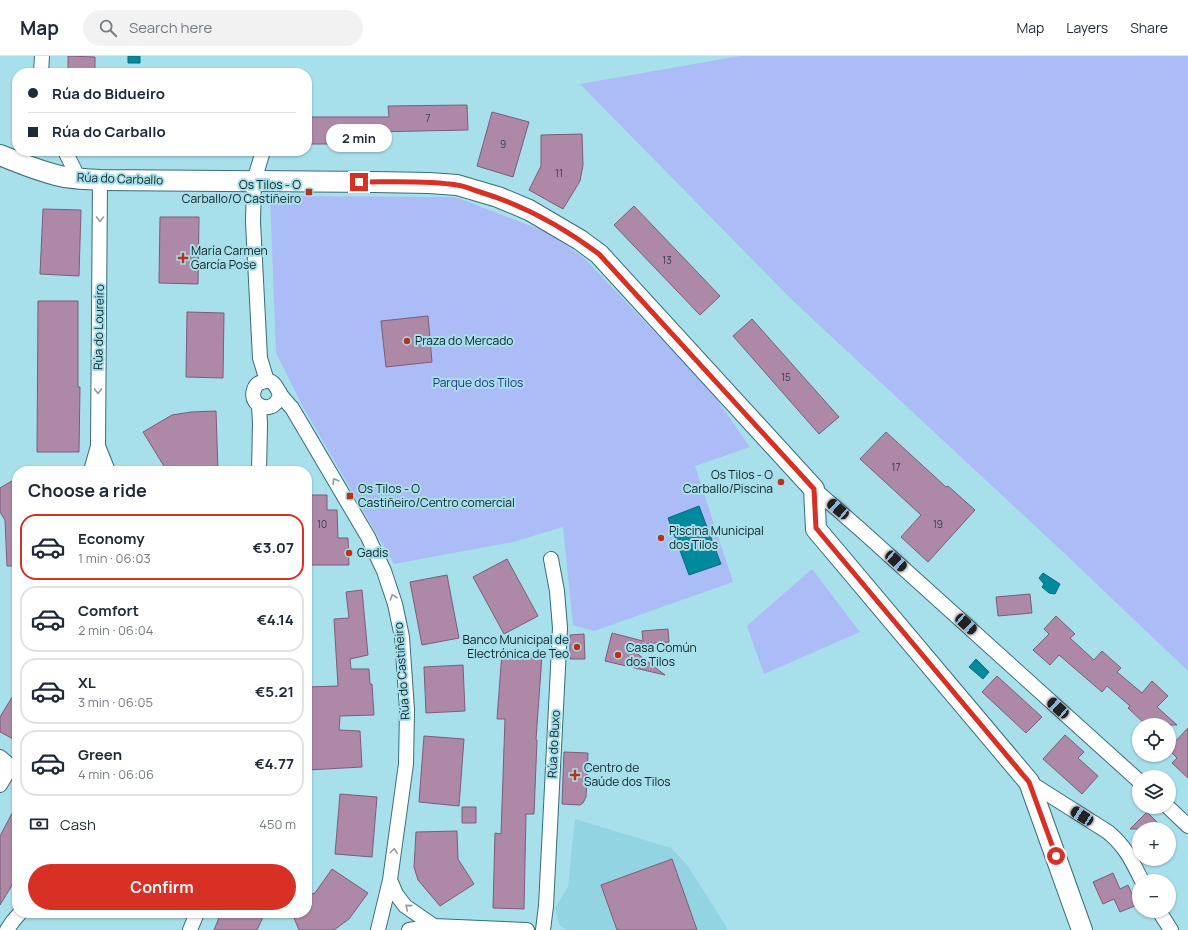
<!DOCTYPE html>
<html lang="en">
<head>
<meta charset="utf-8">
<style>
  body { margin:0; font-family:Manrope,sans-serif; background:#f2f2f3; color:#1f2937; height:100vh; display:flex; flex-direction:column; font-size:15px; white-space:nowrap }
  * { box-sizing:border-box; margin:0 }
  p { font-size:13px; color:#747a83 }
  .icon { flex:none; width:22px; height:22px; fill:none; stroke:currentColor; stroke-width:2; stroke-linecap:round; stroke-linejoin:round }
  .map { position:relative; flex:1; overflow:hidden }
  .details { position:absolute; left:12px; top:410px; width:300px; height:452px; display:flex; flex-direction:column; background:#fff; border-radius:16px; box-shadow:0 1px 3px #0004 }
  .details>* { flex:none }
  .hud { position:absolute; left:12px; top:12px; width:300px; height:88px; border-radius:16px; box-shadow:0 1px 3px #0004; display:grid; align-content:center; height:88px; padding:0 16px; background:#fff }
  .controls { position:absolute; left:1132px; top:662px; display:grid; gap:8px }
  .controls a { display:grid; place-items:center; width:44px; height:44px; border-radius:50%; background:#fff; box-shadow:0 1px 3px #0004; font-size:20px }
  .end { position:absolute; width:18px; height:18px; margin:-9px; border:5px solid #d93025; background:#fff; box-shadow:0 0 0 2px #fff }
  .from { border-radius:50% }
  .bubble { position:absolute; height:28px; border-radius:14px; background:#fff; box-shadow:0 1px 3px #0004; font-size:13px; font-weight:700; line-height:28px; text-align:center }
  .car { position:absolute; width:12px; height:24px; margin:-12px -6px; border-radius:5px; box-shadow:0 0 3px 1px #0007; background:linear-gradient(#222 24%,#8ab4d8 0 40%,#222 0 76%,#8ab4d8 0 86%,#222 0) }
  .hud b { display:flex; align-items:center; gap:14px; height:38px; font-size:15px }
  .hud b+b { border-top:1px solid #e0e1e3 }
  .hud i { width:10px; height:10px; background:#1f2937 }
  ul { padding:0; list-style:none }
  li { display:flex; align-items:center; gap:12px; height:66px; margin:0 8px 6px; padding:0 8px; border:2px solid #e0e1e3; border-radius:16px }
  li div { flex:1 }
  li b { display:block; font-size:15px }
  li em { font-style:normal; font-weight:700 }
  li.on { border-color:#d93025 }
  li>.icon { width:36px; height:36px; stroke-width:1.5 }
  h2 { padding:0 16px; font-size:18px; line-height:48px }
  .pay { display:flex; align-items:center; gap:10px; height:44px; padding:0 16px; font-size:15px }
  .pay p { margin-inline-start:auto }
  .action { display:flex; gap:8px; margin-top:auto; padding:8px 16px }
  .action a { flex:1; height:46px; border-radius:24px; background:#d93025; color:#fff; font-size:16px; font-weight:700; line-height:46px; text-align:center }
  header { display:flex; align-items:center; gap:24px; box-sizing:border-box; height:56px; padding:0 20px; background:#fff; border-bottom:1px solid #e0e1e3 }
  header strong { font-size:19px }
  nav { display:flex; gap:22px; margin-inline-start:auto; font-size:14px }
  .search { width:280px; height:36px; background:#f2f2f3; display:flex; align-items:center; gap:10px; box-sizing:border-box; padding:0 14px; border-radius:22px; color:#747a83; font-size:15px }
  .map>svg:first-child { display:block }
  .built { fill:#92d4e2 }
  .green { fill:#acbcf7 }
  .water { fill:#018a9e; stroke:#046b7a }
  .building { fill:#ad89a7; stroke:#7d5c78 }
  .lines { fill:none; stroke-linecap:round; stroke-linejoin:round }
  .street-casing { stroke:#386d78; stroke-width:16 }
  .secondary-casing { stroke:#386d78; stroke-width:22 }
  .street { stroke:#fff; stroke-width:14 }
  .secondary { stroke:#fff; stroke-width:20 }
  .oneway { stroke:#929c9e }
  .route { stroke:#d93025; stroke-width:5 }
  .poi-dot { fill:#bb3017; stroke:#a7dfeb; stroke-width:1.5 }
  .labels { text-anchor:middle; stroke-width:4; stroke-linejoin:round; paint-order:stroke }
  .number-label { font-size:10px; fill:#343c47 }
  .street-label { font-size:12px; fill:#0c2327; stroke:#a7dfeb }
  .poi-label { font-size:12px; fill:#0c2327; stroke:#a7dfeb; text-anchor:start }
  .park-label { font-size:12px; fill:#262e8e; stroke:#a7dfeb }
</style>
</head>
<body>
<header>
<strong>Map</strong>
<div class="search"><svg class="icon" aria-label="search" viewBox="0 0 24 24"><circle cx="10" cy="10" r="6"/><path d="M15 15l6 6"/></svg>Search here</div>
<nav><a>Map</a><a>Layers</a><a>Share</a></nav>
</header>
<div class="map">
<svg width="1188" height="874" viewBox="0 0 1188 874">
  <rect width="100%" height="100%" fill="#a7dfeb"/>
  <path class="built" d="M 575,763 L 671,792 L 687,809 L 726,870 L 727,874 L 567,874 L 559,869 L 555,852 L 568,831 Z"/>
  <path class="green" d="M 740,0 L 1188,0 L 1188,615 L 1062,495 L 791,243 L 580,28 Z
    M 270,140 L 455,141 L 549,177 L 585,203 L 710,334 L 750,391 L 695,410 L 733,526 L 594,575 L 573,569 L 563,471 L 513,486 L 394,508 L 302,349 L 276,297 Z
    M 812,513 L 860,576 L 764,618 L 747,570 Z"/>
  <path class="water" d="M 128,0 L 140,0 L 140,7 L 128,7 Z
    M 699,450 L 721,508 L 689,519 L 668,462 Z
    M 1043,517 L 1060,528 L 1055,538 L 1049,537 L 1042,531 L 1044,528 L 1039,522 Z
    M 976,603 L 989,616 L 983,623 L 969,611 Z"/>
  <path class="building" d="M 68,0 L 95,1 L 95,17 L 68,17 Z
    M 467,49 L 468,74 L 370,76 L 370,88 L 307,88 L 307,61 L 389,61 L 388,50 Z
    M 492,56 L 529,66 L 513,121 L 477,110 Z
    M 582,78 L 583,109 L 580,125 L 563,153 L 529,134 L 541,110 L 541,79 Z
    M 634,150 L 720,240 L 700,259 L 614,169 Z
    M 43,153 L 81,154 L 79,220 L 40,218 Z
    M 160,161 L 199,161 L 198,228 L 159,227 Z
    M 38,245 L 78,245 L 78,331 L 80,331 L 79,396 L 37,396 Z
    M 187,256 L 224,257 L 223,322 L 186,321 Z
    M 428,260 L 432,306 L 386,311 L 381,265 Z
    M 752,263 L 839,361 L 819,378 L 733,280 Z
    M 216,355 L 218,415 L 167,415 L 143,376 L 172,359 L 191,356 Z
    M 886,376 L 946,431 L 948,430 L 975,454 L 928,506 L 901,481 L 921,459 L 860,403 Z
    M 17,422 L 17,510 L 7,510 L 5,464 L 0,456 L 0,432 Z
    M 307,439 L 327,439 L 327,454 L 337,454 L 338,482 L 348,482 L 349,509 L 307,509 Z
    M 507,503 L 538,560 L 504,578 L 473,521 Z
    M 447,519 L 459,582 L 422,589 L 410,526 Z
    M 362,534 L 368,599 L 350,603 L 351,613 L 369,613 L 370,628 L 372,628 L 374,659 L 340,660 L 339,674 L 360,675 L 362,711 L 307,714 L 307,631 L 338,630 L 334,563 L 349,562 L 346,536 Z
    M 1030,538 L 1032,557 L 998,560 L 996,541 Z
    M 1056,560 L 1075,578 L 1070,582 L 1094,604 L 1102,595 L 1121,612 L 1117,616 L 1142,637 L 1152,625 L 1168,640 L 1157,651 L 1177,669 L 1146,669 L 1128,652 L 1130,650 L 1107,630 L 1102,636 L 1059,599 L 1050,609 L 1033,594 L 1049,578 L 1044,573 Z
    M 668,573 L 669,586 L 626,589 L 665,619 L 605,605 L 612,577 L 643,585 L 642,575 Z
    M 584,578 L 585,603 L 570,603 L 570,579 Z
    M 502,596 L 542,599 L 536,684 L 537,684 L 534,758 L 526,758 L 524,853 L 493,852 L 495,777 L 501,778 L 505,663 L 497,663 Z
    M 463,609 L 465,655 L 426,657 L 424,611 Z
    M 997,620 L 1042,661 L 1026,677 L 982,636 Z
    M 17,633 L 17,685 L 0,676 L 0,661 Z
    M 1188,672 L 1188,722 L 1172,707 L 1177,702 L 1169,694 L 1169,692 Z
    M 1065,679 L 1084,696 L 1078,702 L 1098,720 L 1082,738 L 1043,703 Z
    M 424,680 L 464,683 L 459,750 L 419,746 Z
    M 564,696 L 588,697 L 586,741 L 583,747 L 580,749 L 562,748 Z
    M 340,738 L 377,741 L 372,801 L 335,798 Z
    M 17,748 L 17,821 L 0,849 L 0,780 Z
    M 462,751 L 476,751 L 476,767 L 462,767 Z
    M 1147,756 L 1164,773 L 1130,773 Z
    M 457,775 L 458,803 L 474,828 L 440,850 L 418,824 L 414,811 L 416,776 Z
    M 672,803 L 697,874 L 617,874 L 601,829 Z
    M 332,813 L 368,837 L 349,863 L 334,874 L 299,874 L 292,857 L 307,857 L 307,840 L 315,837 Z
    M 1113,817 L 1120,833 L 1128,829 L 1137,849 L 1120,856 L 1114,843 L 1103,848 L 1093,826 Z
    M 221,857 L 253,857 L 263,861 L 257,874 L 214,874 Z"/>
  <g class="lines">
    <defs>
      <path id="street" d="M 41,17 L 42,0
        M 65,95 L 79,123
        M 263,95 L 254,125 L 253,166 L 260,302 L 267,325
        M 100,124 L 98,390 L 108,415
        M 280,337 C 277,360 248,352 254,334 C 255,330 258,327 262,326 C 274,322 276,331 280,338 C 284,343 288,348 292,352 L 368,481 L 384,515 L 395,548 L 402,581 L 407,654 L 406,708 L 390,824 L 378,874
        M 259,349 L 260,368 L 259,415
        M 91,415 L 98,390
        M 814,433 L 861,474 L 1139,725
        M 0,701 L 7,707 L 6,719 L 0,729
        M 1029,726 L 1108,776 C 1126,791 1132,805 1142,825
        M 1168,751 L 1188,770
        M 390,824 L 396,838 L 405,850 L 434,870
        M 1159,855 L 1171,874
        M 7,874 L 13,865 L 20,857
        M 190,874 L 197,857
        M 409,874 L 434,870 L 527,874
        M 543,874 L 546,850 L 560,572 L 557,535 L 551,503"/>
      <path id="secondary" d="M 0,99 C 19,107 39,115 60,120 C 73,123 87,123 100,124 L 374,126 L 429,127 L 457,129 L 498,141 L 529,154 L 580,184 L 599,198 L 814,433 L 816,473 L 1029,726 L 1082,874"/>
    </defs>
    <use href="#street" class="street-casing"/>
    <use href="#secondary" class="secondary-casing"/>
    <use href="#street" class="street"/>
    <use href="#secondary" class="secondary"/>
  </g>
  <defs><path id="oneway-chevron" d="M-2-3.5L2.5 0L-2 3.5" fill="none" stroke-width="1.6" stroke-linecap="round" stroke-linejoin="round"/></defs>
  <g class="oneway">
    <use href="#oneway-chevron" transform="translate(100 163) rotate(91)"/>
    <use href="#oneway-chevron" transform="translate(98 335) rotate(91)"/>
    <use href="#oneway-chevron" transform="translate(335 425) rotate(-121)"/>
    <use href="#oneway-chevron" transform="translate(393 541) rotate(-109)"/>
    <use href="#oneway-chevron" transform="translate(394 795) rotate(-82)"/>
    <use href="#oneway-chevron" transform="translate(408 851) rotate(-140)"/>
  </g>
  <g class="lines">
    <path class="route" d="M 359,126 C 390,126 426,124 457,129 C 465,130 473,134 480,136 C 523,149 563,171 599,198 L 814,433 L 816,472 L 1029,726 L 1056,800"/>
  </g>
  <g class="poi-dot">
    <rect x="305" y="132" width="8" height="8" rx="2"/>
    <path d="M181 196h4v4h4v4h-4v4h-4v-4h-4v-4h4z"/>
    <circle cx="407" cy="285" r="4"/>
    <circle cx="781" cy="426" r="4"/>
    <rect x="346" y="436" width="8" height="8" rx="2"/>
    <circle cx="661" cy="482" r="4"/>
    <circle cx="349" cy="497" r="4"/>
    <circle cx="577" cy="591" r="4"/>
    <circle cx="618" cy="599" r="4"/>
    <path d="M573 713h4v4h4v4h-4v4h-4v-4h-4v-4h4z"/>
  </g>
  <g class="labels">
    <g class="number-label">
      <text x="428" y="66">7</text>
      <text x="503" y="92">9</text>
      <text x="559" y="121">11</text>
      <text x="667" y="208">13</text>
      <text x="786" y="325">15</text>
      <text x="896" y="415">17</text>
      <text x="322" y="472">10</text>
      <text x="938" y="472">19</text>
    </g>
    <g class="street-label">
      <text transform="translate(120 123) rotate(2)" y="4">Rúa do Carballo</text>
      <text transform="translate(99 271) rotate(-89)" y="4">Rúa do Loureiro</text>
      <text transform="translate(402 615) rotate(-94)" y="4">Rúa do Castiñeiro</text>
      <text transform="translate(554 688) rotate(-87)" y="4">Rúa do Buxo</text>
    </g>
    <g class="poi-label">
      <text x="301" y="133" text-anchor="end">Os Tilos - O<tspan x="301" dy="14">Carballo/O Castiñeiro</tspan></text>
      <text x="191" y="199">María Carmen<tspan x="191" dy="14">García Pose</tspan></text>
      <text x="415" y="289">Praza do Mercado</text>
      <text x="773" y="423" text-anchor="end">Os Tilos - O<tspan x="773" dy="14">Carballo/Piscina</tspan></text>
      <text x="358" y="437">Os Tilos - O<tspan x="358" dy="14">Castiñeiro/Centro comercial</tspan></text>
      <text x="669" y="479">Piscina Municipal<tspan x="669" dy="14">dos Tilos</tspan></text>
      <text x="357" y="501">Gadis</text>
      <text x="569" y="588" text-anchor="end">Banco Municipal de<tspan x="569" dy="14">Electrónica de Teo</tspan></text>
      <text x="626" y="596">Casa Común<tspan x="626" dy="14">dos Tilos</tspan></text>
      <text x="584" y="716">Centro de<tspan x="584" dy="14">Saúde dos Tilos</tspan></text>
    </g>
    <g class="park-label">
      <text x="478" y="331">Parque dos Tilos</text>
    </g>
  </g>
</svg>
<div class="controls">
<a><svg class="icon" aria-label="locate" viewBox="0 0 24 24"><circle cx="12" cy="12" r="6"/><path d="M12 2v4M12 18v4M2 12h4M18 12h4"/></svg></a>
<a><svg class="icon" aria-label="layers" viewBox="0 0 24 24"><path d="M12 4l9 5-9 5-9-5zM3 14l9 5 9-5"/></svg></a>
<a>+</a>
<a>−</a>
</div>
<i class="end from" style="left:1056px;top:800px"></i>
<i class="end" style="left:359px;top:126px"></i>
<div class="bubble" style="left:326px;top:68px;width:66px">2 min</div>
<i class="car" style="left:838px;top:453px;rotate:311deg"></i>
<i class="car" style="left:896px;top:505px;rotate:132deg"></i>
<i class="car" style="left:966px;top:568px;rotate:132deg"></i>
<i class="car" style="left:1058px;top:652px;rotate:312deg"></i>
<i class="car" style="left:1082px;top:760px;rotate:303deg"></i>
<div class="hud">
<b><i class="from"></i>Rúa do Bidueiro</b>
<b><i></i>Rúa do Carballo</b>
</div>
<section class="details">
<h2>Choose a ride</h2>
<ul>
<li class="on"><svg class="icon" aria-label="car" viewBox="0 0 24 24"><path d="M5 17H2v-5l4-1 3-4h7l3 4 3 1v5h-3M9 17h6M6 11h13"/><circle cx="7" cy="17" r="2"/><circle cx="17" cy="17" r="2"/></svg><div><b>Economy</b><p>1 min · 06:03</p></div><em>€3.07</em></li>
<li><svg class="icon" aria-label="car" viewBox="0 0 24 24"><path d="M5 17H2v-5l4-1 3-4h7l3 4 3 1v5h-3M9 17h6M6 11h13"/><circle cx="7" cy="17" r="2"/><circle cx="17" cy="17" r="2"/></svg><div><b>Comfort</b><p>2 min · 06:04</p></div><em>€4.14</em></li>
<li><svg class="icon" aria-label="car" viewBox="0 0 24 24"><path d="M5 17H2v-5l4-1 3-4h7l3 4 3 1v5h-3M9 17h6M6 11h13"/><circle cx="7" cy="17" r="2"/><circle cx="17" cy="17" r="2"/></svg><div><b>XL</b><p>3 min · 06:05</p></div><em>€5.21</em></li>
<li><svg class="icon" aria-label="car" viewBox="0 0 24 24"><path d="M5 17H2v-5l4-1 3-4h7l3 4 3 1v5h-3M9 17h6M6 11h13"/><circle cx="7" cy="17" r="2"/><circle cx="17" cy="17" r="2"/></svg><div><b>Green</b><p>4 min · 06:06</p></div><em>€4.77</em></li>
</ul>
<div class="pay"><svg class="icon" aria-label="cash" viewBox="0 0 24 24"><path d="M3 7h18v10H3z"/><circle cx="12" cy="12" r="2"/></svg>Cash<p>450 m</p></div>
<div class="action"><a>Confirm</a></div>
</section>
</div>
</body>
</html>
